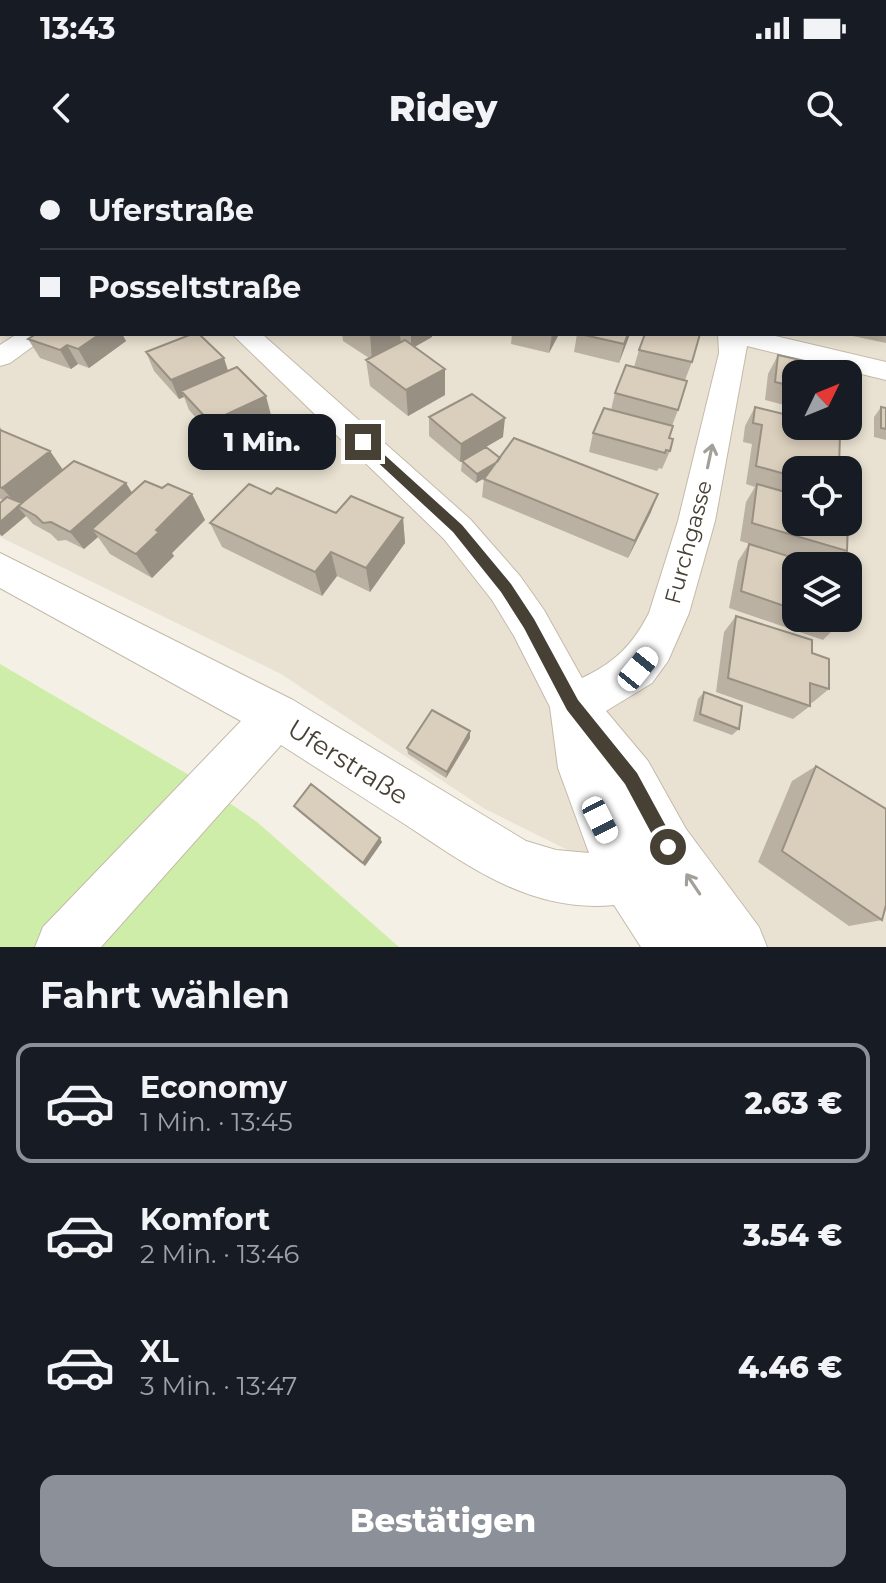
<!DOCTYPE html>
<html lang="de">
<head>
<meta charset="utf-8">
<style>
  body { margin:0; font-family:Montserrat,sans-serif; background:#20242c; color:#f1f3f6; height:100vh; display:flex; flex-direction:column; font-size:30px; white-space:nowrap }
  * { box-sizing:border-box; margin:0 }
  p { font-size:26px; color:#9ea1a6 }
  .icon { flex:none; width:44px; height:44px; fill:none; stroke:currentColor; stroke-width:2; stroke-linecap:round; stroke-linejoin:round }
  .map { position:relative; height:787px; overflow:hidden }
  .details { display:flex; flex-direction:column; background:#171b24; flex:1 }
  .details>* { flex:none }
  .banner { position:absolute; left:0px; top:0px; width:886px; height:176px; box-shadow:0 4px 12px #0003; display:grid; align-content:center; height:176px; padding:0 40px; background:#171b24 }
  .needle { width:52px; rotate:47deg }
  .buttons { position:absolute; left:782px; top:200px; display:grid; gap:16px }
  .buttons a { display:grid; place-items:center; width:80px; height:80px; border-radius:16px; background:#171b24; box-shadow:0 4px 12px #0003; font-size:40px }
  .end { position:absolute; width:36px; height:36px; margin:-18px; border:10px solid #474034; background:#fff; box-shadow:0 0 0 4px #fff }
  .from { border-radius:50% }
  .bubble { position:absolute; height:56px; border-radius:16px; background:#171b24; box-shadow:0 4px 12px #0003; font-size:26px; font-weight:800; line-height:56px; text-align:center }
  .car { position:absolute; width:24px; height:48px; margin:-24px -12px; border-radius:10px; box-shadow:0 0 6px 2px #0007; background:linear-gradient(#fff 24%,#345 0 40%,#fff 0 76%,#345 0 86%,#fff 0) }
  .banner b { display:flex; align-items:center; gap:28px; height:76px; font-size:30px }
  .banner b+b { border-top:2px solid #363941 }
  .banner i { width:20px; height:20px; background:#f1f3f6 }
  ul { padding:0; list-style:none }
  li { display:flex; align-items:center; gap:24px; height:120px; margin:0 16px 12px; padding:0 24px; border:4px solid transparent; border-radius:16px }
  li div { flex:1 }
  li b { display:block; font-size:30px }
  li em { font-style:normal; font-weight:800 }
  li.current { border-color:#8c9099 }
  li>.icon { width:72px; height:72px; stroke-width:1.5 }
  h2 { padding:0 40px; font-size:36px; line-height:96px }
  .primary-button { display:flex; gap:16px; margin-top:auto; padding:16px 40px }
  .primary-button a { flex:1; height:92px; border-radius:16px; background:#8c9099; color:#fff; font-size:32px; font-weight:800; line-height:92px; text-align:center }
  .status { display:flex; justify-content:space-between; align-items:center; height:56px; padding:0 40px; background:#171b24; direction:ltr }
  .status svg { height:22px; fill:currentColor }
  header { display:flex; justify-content:space-between; align-items:center; height:104px; padding:0 40px; background:#171b24; font-size:36px; font-weight:800 }
  .map>svg:first-child { display:block }
  .residential { fill:#e9e2d2; fill-rule:evenodd }
  .green { fill:#ceeda9 }
  .lines { fill:none; stroke-linecap:round; stroke-linejoin:round }
  .minor-casing { stroke:#c4baa9; stroke-width:2 }
  .minor { fill:#fff; fill-rule:evenodd }
  .wall { fill:#bbb1a2 }
  .shaded-wall { fill:#999084 }
  .building { fill:#dacebc; stroke:#999084; stroke-width:2 }
  .oneway { stroke:#a3a09a }
  .route { fill:#474034 }
  .labels { text-anchor:middle; stroke-width:7; stroke-linejoin:round; paint-order:stroke }
  .street-label { font-size:22px; fill:#474034; stroke:#fff }
  .near-street-label { font-size:26px; fill:#474034; stroke:#fff }
</style>
</head>
<body>
<div class="status"><b>13:43</b><svg viewBox="0 0 49 12"><path d="M0 12V9h3v3zM5 12V6h3v6zM10 12V3h3v9zM15 12V0h3v12zM26 1h20v11H26zM47 4h2v5h-2z"/></svg></div>
<header><svg class="icon" aria-label="back" viewBox="0 0 24 24"><path d="M15 5l-7 7 7 7"/></svg>Ridey<svg class="icon" aria-label="search" viewBox="0 0 24 24"><circle cx="10" cy="10" r="6"/><path d="M15 15l6 6"/></svg></header>
<div class="map">
<svg width="886" height="787" viewBox="0 0 886 787">
  <rect width="100%" height="100%" fill="#f4f0e5"/>
  <path class="residential" d="M 66,0 L 886,0 L 886,787 L 764,787 L 485,649 L 281,514 L 0,377 L 0,40 L 2,174 L 884,174 L 884,2 ZM 796,214 L 848,214 L 848,266 L 796,266 ZM 796,310 L 848,310 L 848,362 L 796,362 ZM 796,406 L 848,406 L 848,458 L 796,458 Z"/>
  <path class="green" d="M 0,504 L 189,615 L 257,662 L 399,787 L 0,787 Z"/>
  <g class="lines">
    <defs>
      <path id="minor" d="M 9,0 L 30,0 L 32,2 L 11,2 Z
        M 791,0 L 811,0 L 789,2 Z
        M 820,0 L 846,0 L 848,2 L 822,2 Z
        M 884,7 L 886,7 L 886,19 L 884,19 Z
        M 884,58 L 886,58 L 886,72 L 884,72 Z
        M 17,174 L 50,174 L 10,203 L 0,206 L 0,185 Z
        M 232,174 L 262,174 L 470,359 L 520,416 L 544,450 L 582,518 C 614,503 633,485 649,453 L 678,361 L 719,193 L 718,174 L 767,174 L 886,202 L 886,220 L 747,186 L 715,361 L 689,453 L 668,501 L 652,523 L 606,551 L 648,601 L 686,669 L 759,767 L 767,787 L 641,787 L 614,745 C 532,753 471,708 406,665 C 364,638 323,612 281,585 L 101,787 L 35,787 L 43,767 L 241,561 L 0,428 L 0,393 L 293,540 L 526,681 L 556,690 L 589,693 L 558,608 L 550,547 L 514,476 L 492,440 L 444,379 Z"/>
    </defs>
    <use href="#minor" class="minor-casing"/>
    <use href="#minor" class="minor"/>
  </g>
  <path class="wall" d="M 69,0 L 249,0 L 249,2 L 72,2 Z
    M 255,0 L 390,0 L 390,2 L 251,2 Z
    M 393,0 L 488,0 L 485,2 L 479,1 L 477,2 L 395,2 Z
    M 616,0 L 680,0 L 679,2 L 616,2 Z
    M 865,0 L 886,0 L 886,6 L 884,5 L 884,2 L 872,2 Z
    M 884,131 L 886,131 L 886,183 L 843,174 L 884,174 Z
    M 32,174 L 122,174 L 126,181 L 89,208 L 78,204 L 71,209 L 40,198 L 28,179 L 33,176 Z
    M 342,174 L 432,174 L 432,177 L 414,187 L 445,209 L 445,235 L 408,256 L 370,226 L 366,200 L 369,198 L 343,181 Z
    M 512,174 L 559,174 L 549,193 L 511,184 Z
    M 577,174 L 630,174 L 619,203 L 574,192 Z
    M 639,190 L 692,202 L 685,220 L 678,250 L 672,266 L 669,278 L 670,291 L 662,309 L 659,308 L 657,311 L 589,292 L 593,273 L 611,250 L 615,233 L 634,207 Z
    M 146,192 L 228,211 L 271,255 L 217,281 L 189,250 L 184,237 L 179,239 L 154,211 Z
    M 778,195 L 854,212 L 855,240 L 848,250 L 848,214 L 796,214 L 796,248 L 765,240 L 768,214 Z
    M 755,247 L 796,310 L 796,362 L 847,391 L 834,406 L 825,406 L 740,381 L 746,342 L 755,327 L 746,324 L 752,284 L 743,282 L 745,266 Z
    M 881,247 L 886,248 L 886,280 L 874,277 L 874,257 Z
    M 429,257 L 503,277 L 486,287 L 500,298 L 651,352 L 628,398 L 482,337 L 484,318 L 476,323 L 461,311 L 462,301 L 467,298 L 460,302 L 429,276 Z
    M 0,267 L 2,270 L 1,271 L 50,291 L 63,310 L 126,323 L 132,333 L 162,328 L 192,334 L 205,360 L 172,393 L 174,396 L 152,418 L 110,394 L 98,377 L 84,389 L 66,380 L 58,381 L 51,374 L 33,364 L 26,356 L 2,376 L 0,375 L 0,343 L 4,340 L 0,339 Z
    M 271,334 L 336,353 L 403,358 L 405,383 L 370,432 L 337,416 L 322,436 L 222,387 L 210,363 Z
    M 749,384 L 796,406 L 796,458 L 839,458 L 839,464 L 823,480 L 729,448 L 738,401 Z
    M 736,456 L 812,493 L 829,529 L 812,543 L 810,542 L 810,546 L 793,559 L 716,532 L 724,472 Z
    M 704,532 L 739,569 L 732,575 L 693,561 L 698,539 Z
    M 470,571 L 470,578 L 446,618 L 408,594 L 407,588 Z
    M 816,606 L 882,760 L 849,766 L 758,702 L 792,621 Z
    M 294,646 L 382,682 L 365,706 L 298,651 Z"/>
  <path class="shaded-wall" d="M 78,0 L 91,0 L 92,2 L 79,2 Z
    M 224,0 L 249,0 L 249,2 L 225,2 Z
    M 279,0 L 316,0 L 311,2 L 279,2 Z
    M 346,0 L 390,0 L 390,2 L 342,2 Z
    M 442,0 L 479,0 L 477,2 L 442,2 Z
    M 653,0 L 669,0 L 669,2 L 651,2 Z
    M 884,105 L 886,105 L 886,120 L 884,121 Z
    M 100,174 L 122,174 L 126,181 L 89,208 L 78,189 Z
    M 370,174 L 400,174 L 401,185 L 372,201 Z
    M 411,174 L 432,174 L 432,177 L 411,189 Z
    M 552,174 L 559,174 L 549,193 Z
    M 628,174 L 630,174 L 619,203 L 624,184 Z
    M 67,185 L 78,204 L 71,209 L 60,190 Z
    M 224,198 L 230,217 L 181,231 L 184,237 L 179,239 L 171,220 Z
    M 445,209 L 445,235 L 408,256 L 406,230 Z
    M 266,236 L 271,255 L 217,281 L 210,262 Z
    M 505,258 L 503,277 L 460,302 L 461,284 Z
    M 50,291 L 63,310 L 18,346 L 2,328 Z
    M 501,299 L 500,309 L 476,323 L 477,314 Z
    M 126,323 L 137,341 L 92,369 L 98,377 L 84,389 L 70,372 Z
    M 192,334 L 205,360 L 172,393 L 174,396 L 152,418 L 136,394 L 156,370 Z
    M 658,334 L 651,352 L 628,398 L 635,381 Z
    M 18,347 L 26,356 L 2,376 L 0,374 L 0,362 Z
    M 403,358 L 405,383 L 370,432 L 366,408 Z
    M 331,392 L 337,416 L 322,436 L 315,412 Z
    M 470,571 L 470,578 L 446,618 L 447,612 Z
    M 380,678 L 382,682 L 365,706 L 363,703 Z"/>
  <path class="building" d="M 255,0 L 264,0 L 269,2 L 251,2 Z
    M 296,0 L 346,0 L 342,2 L 292,2 Z
    M 720,0 L 773,0 L 771,2 L 718,2 Z
    M 2,27 L 2,46 L 0,46 L 0,28 Z
    M 2,53 L 2,67 L 0,65 L 0,54 Z
    M 886,75 L 886,105 L 884,105 L 884,76 Z
    M 884,131 L 886,131 L 886,162 L 884,161 Z
    M 36,174 L 35,174 L 100,174 L 78,189 L 67,185 L 60,190 L 28,179 Z
    M 192,174 L 199,174 L 224,198 L 171,220 L 146,192 Z
    M 580,174 L 628,174 L 624,184 Z
    M 645,174 L 700,174 L 692,202 L 639,190 Z
    M 405,180 L 445,209 L 406,230 L 366,200 Z
    M 778,195 L 854,212 L 855,240 L 848,239 L 848,214 L 796,214 L 796,227 L 775,222 Z
    M 626,205 L 687,221 L 678,250 L 615,233 Z
    M 237,207 L 266,236 L 210,262 L 181,231 Z
    M 472,234 L 505,258 L 461,284 L 429,257 Z
    M 755,247 L 796,257 L 796,266 L 804,266 L 840,274 L 839,310 L 796,310 L 796,317 L 756,306 L 762,265 L 753,263 Z
    M 881,247 L 886,248 L 886,269 L 881,268 Z
    M 604,248 L 673,266 L 669,278 L 673,279 L 670,291 L 666,290 L 665,293 L 593,273 Z
    M 0,270 L 50,291 L 2,328 L 0,327 Z
    M 514,278 L 658,334 L 635,381 L 484,319 Z
    M 486,287 L 500,298 L 497,302 L 477,314 L 462,301 Z
    M 74,301 L 126,323 L 70,372 L 51,362 L 43,363 L 36,356 L 18,346 Z
    M 145,321 L 162,328 L 168,324 L 192,334 L 156,370 L 159,372 L 136,394 L 92,369 Z
    M 249,324 L 271,334 L 277,328 L 336,353 L 351,336 L 403,358 L 366,408 L 331,392 L 315,412 L 210,363 Z
    M 757,324 L 796,335 L 796,362 L 848,362 L 847,391 L 752,363 Z
    M 7,337 L 22,343 L 0,362 L 0,343 Z
    M 749,384 L 820,406 L 796,406 L 796,450 L 741,431 Z
    M 736,456 L 812,480 L 812,493 L 829,499 L 829,529 L 810,523 L 810,546 L 728,518 Z
    M 821,458 L 839,458 L 839,464 Z
    M 704,532 L 742,546 L 739,569 L 700,554 Z
    M 432,550 L 470,571 L 447,612 L 407,588 Z
    M 816,606 L 886,649 L 886,745 L 882,760 L 782,691 Z
    M 311,624 L 380,678 L 363,703 L 294,646 Z"/>
  <defs><path id="oneway-shaft" d="M-6 0H5M1.5-3L5.5 0L1.5 3" fill="none" stroke-width="1.6" stroke-linecap="round" stroke-linejoin="round" transform="scale(2)"/></defs>
  <g class="oneway">
    <use href="#oneway-shaft" transform="translate(710 296) rotate(-78)"/>
    <use href="#oneway-shaft" transform="translate(693 724) rotate(-124)"/>
  </g>
  <path class="route" d="M 359,279 L 367,279 L 462,365 L 511,424 L 534,459 L 578,540 L 637,613 L 674,681 L 677,687 L 674,693 L 668,696 L 662,693 L 625,624 L 567,550 L 524,468 L 501,432 L 453,372 L 359,285 Z"/>
  <g class="labels">
    <g class="street-label">
      <text transform="translate(688 382) rotate(-75)" y="8">Furchgasse</text>
    </g>
    <g class="near-street-label">
      <text transform="translate(348 602) rotate(32)" y="9">Uferstraße</text>
    </g>
  </g>
</svg>
<div class="buttons">
<a><svg class="needle" viewBox="-14 -14 28 28"><path d="M0-13l5 13h-10z" fill="#e53935"/><path d="M0 13l5-13h-10z" fill="#9ea1a6"/></svg></a>
<a><svg class="icon" aria-label="locate" viewBox="0 0 24 24"><circle cx="12" cy="12" r="6"/><path d="M12 2v4M12 18v4M2 12h4M18 12h4"/></svg></a>
<a><svg class="icon" aria-label="layers" viewBox="0 0 24 24"><path d="M12 4l9 5-9 5-9-5zM3 14l9 5 9-5"/></svg></a>
</div>
<i class="end from" style="left:668px;top:687px"></i>
<i class="end" style="left:363px;top:282px"></i>
<div class="bubble" style="left:188px;top:254px;width:148px">1 Min.</div>
<i class="car" style="left:638px;top:509px;rotate:39deg"></i>
<i class="car" style="left:600px;top:660px;rotate:153deg"></i>
<div class="banner">
<b><i class="from"></i>Uferstraße</b>
<b><i></i>Posseltstraße</b>
</div>
</div>
<section class="details">
<h2>Fahrt wählen</h2>
<ul>
<li class="current"><svg class="icon" aria-label="car" viewBox="0 0 24 24"><path d="M5 17H2v-5l4-1 3-4h7l3 4 3 1v5h-3M9 17h6M6 11h13"/><circle cx="7" cy="17" r="2"/><circle cx="17" cy="17" r="2"/></svg><div><b>Economy</b><p>1 Min. · 13:45</p></div><em>2.63 €</em></li>
<li><svg class="icon" aria-label="car" viewBox="0 0 24 24"><path d="M5 17H2v-5l4-1 3-4h7l3 4 3 1v5h-3M9 17h6M6 11h13"/><circle cx="7" cy="17" r="2"/><circle cx="17" cy="17" r="2"/></svg><div><b>Komfort</b><p>2 Min. · 13:46</p></div><em>3.54 €</em></li>
<li><svg class="icon" aria-label="car" viewBox="0 0 24 24"><path d="M5 17H2v-5l4-1 3-4h7l3 4 3 1v5h-3M9 17h6M6 11h13"/><circle cx="7" cy="17" r="2"/><circle cx="17" cy="17" r="2"/></svg><div><b>XL</b><p>3 Min. · 13:47</p></div><em>4.46 €</em></li>
</ul>
<div class="primary-button"><a>Bestätigen</a></div>
</section>
</body>
</html>
